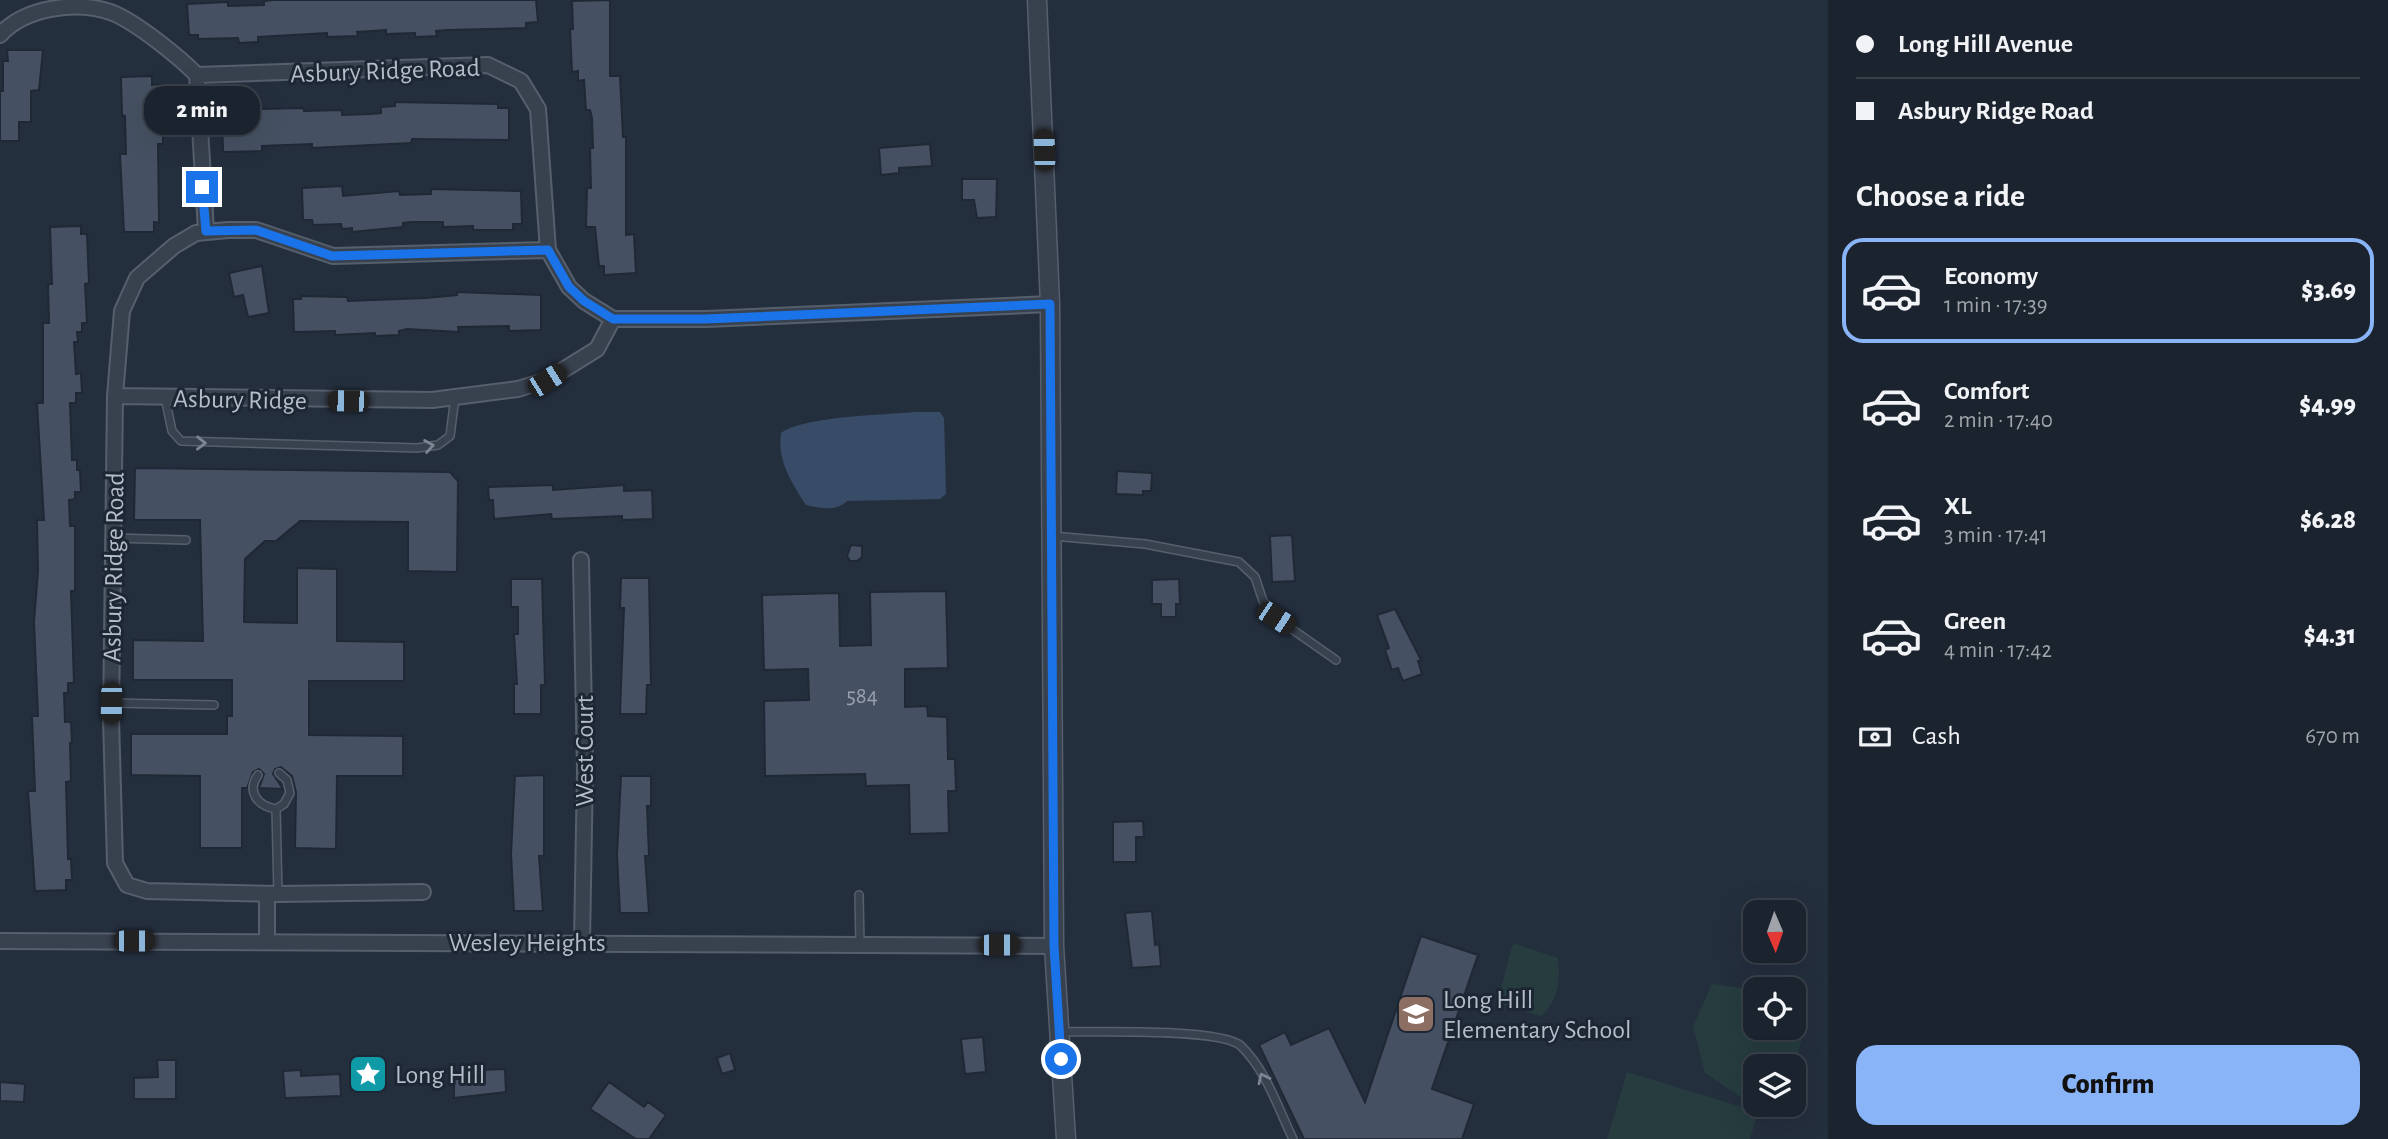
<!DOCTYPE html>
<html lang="en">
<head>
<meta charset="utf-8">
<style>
  body { margin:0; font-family:"Alegreya Sans",sans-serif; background:#242b36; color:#f1f3f6; height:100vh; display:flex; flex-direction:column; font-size:26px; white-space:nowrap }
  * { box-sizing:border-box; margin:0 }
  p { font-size:23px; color:#a0a4aa }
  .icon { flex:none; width:38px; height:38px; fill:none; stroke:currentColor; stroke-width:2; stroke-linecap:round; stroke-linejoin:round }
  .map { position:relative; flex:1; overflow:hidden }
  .sheet { display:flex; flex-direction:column; background:#1b232e; width:560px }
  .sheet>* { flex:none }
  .guide { display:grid; align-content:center; height:154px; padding:0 28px; background:#1b232e }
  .needle { width:46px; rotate:178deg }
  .buttons { position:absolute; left:1743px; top:900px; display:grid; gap:14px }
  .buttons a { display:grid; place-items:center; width:63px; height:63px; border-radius:14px; background:#1b232e; box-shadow:0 7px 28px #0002,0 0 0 2px #39404a; font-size:35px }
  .end { position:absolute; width:32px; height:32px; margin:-16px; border:9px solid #1a73e8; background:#fff; box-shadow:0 0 0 4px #fff }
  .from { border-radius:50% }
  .bubble { position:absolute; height:49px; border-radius:21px; background:#1b232e; box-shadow:0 7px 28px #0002,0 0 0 2px #39404a; font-size:23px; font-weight:800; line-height:49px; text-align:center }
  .car { position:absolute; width:21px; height:42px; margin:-21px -10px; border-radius:9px; box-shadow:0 0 5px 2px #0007; background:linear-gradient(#222 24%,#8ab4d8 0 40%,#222 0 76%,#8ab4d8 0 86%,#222 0) }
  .guide b { display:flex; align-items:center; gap:24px; height:66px; font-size:26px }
  .guide b+b { border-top:2px solid #39404a }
  .guide i { width:18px; height:18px; background:#f1f3f6 }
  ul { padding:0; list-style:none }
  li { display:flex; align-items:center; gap:21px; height:105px; margin:0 14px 10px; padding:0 14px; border:4px solid transparent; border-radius:21px }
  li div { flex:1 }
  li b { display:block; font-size:26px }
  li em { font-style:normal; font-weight:800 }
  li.current { border-color:#8ab4f8 }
  li>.icon { width:63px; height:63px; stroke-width:1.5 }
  h2 { padding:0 28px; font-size:32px; line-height:84px }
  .pay { display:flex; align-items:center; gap:18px; height:77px; padding:0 28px; font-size:26px }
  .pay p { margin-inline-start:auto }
  .primary-button { display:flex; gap:14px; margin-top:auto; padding:14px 28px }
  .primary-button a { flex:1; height:80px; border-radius:21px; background:#8ab4f8; color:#111; font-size:28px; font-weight:800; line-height:80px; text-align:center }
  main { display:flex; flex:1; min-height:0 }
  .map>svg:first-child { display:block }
  .green { fill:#263c3f }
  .water { fill:#394c67 }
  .building { fill:#455162; stroke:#1f2835; stroke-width:2 }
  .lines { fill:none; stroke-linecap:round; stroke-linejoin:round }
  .service-casing { stroke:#565f6c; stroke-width:10 }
  .minor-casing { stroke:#565f6c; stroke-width:18 }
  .tertiary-casing { stroke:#565f6c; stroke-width:21 }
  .service { stroke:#38414e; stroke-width:7 }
  .minor { stroke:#38414e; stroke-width:14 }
  .tertiary { stroke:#38414e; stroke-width:18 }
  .oneway { stroke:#7c8592 }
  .route { stroke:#1a73e8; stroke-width:9 }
  .labels { text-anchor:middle; stroke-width:6; stroke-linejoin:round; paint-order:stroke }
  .number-label { font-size:23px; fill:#98a1af }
  .street-label { font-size:26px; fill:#b4bcc9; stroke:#1d2633 }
  .poi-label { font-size:26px; fill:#b4bcc9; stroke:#1d2633; text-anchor:start }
</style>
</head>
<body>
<main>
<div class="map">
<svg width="1828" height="1139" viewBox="0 0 1828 1139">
  <rect width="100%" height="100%" fill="#242f3e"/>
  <path class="green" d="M 1513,943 L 1558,958 C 1561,980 1558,1001 1541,1016 L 1497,1003 Z
    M 1712,984 L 1755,990 L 1755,1027 L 1794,1027 L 1794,1008 L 1804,1029 L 1794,1071 L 1794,1066 L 1755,1066 L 1755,1099 L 1742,1098 L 1705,1073 L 1693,1026 Z
    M 1627,1072 L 1758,1112 L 1750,1139 L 1607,1139 Z"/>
  <path class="water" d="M 916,412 L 940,412 L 944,418 L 946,494 L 940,499 L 847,501 C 835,512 821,508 806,505 C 792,483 777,461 781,433 C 805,416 884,415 916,412 Z"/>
  <path class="building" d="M 274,0 L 536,0 L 538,22 L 526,23 L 526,28 L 447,30 L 436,31 L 437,36 L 415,37 L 415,33 L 386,34 L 386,30 L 357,32 L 358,36 L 327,37 L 327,33 L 258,37 L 258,42 L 239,43 L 238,38 L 198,39 L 198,35 L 189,35 L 187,4 L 228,2 L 228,6 L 264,5 L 264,1 Z
    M 610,0 L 610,76 L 620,76 L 623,137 L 626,137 L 626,235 L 634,234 L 636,273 L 604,275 L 604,266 L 599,266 L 595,227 L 586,227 L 587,188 L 591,188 L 590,148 L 593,148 L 592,118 L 590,110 L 586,110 L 584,80 L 578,81 L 578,71 L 572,72 L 570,29 L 573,29 L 572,1 Z
    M 7,50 L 43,50 L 39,90 L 31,91 L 31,122 L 19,122 L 19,141 L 0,141 L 0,91 L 3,91 L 3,61 L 8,61 Z
    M 152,76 L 152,85 L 158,84 L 158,123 L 163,123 L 163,144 L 158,144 L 159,223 L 154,222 L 154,232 L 124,232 L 120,154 L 126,154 L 125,116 L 122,115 L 121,77 Z
    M 395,102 L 498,104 L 498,108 L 509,108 L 509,140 L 412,139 L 411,143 L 312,148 L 312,144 L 262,146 L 262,151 L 223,152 L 222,119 L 231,119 L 231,114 L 260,113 L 260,109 L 303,108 L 304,111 L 342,110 L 342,115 L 370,114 L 381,113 L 381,107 L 395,106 Z
    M 930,144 L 932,166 L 899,168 L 899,173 L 881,175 L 879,148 Z
    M 962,179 L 997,179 L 996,217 L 977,218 L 974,200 L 962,200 Z
    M 342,186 L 343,196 L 399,191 L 400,195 L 431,194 L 431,189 L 521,191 L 522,224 L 513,224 L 513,230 L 473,230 L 473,226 L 443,227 L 443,222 L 412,222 L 403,223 L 403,227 L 352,232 L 352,228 L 342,229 L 341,224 L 313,225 L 312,220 L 303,220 L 302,188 Z
    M 81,226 L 81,234 L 87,234 L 89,283 L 85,284 L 87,323 L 82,323 L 82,332 L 77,332 L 78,342 L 74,342 L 76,374 L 81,373 L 82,393 L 76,393 L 76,403 L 70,403 L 72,460 L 77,460 L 77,470 L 80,470 L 81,492 L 75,492 L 75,499 L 69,500 L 70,526 L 75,526 L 75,591 L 71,591 L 74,683 L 68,683 L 68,693 L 64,693 L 65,722 L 71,722 L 72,743 L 70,743 L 71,781 L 66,782 L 68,859 L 71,859 L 72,880 L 66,880 L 66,890 L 35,891 L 28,791 L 35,791 L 32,716 L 38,716 L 34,622 L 38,571 L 37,520 L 44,520 L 37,403 L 43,403 L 43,323 L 49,323 L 48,284 L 52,284 L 50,227 Z
    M 262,266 L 269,313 L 248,317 L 243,295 L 234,297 L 229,273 Z
    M 457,292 L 541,295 L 541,330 L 509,331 L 509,326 L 458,327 L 459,332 L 407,329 L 399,331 L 399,335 L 375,336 L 375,333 L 335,335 L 335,331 L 294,332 L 293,299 L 301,299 L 301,296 L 347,297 L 348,301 L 426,298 L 457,295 Z
    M 135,468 L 450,472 L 458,481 L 457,572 L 408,571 L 408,522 L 300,521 L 276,541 L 265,541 L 245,559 L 244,622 L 297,623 L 297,568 L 337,569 L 337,641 L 404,642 L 404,681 L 309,681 L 309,735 L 403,736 L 403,776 L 337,776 L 336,849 L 295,848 L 296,792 L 292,776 L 281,767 L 275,769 L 273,774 L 283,789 L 259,788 L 264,774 L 259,769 L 253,772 L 247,788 L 242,788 L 242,848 L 200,848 L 200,776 L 131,775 L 131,734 L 227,734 L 227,716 L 232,716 L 232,680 L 133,680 L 133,640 L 203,641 L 200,520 L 134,520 Z
    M 1117,471 L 1152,473 L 1151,491 L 1143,491 L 1143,495 L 1116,494 Z
    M 553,485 L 553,490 L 624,485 L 624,491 L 652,490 L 653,519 L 622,520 L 622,516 L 552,519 L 551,514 L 494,519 L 493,500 L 489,500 L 488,487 Z
    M 1292,535 L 1295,581 L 1272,582 L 1270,536 Z
    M 851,545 L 862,546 L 862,557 L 857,561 L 850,561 L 847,556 Z
    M 621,578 L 649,578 L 651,685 L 647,685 L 646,714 L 620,714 L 624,608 L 620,608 Z
    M 511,579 L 542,579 L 545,685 L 541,685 L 541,714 L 514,714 L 514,684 L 517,684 L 514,634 L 518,634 L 518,607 L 511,607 Z
    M 1179,579 L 1180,604 L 1176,604 L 1176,617 L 1161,617 L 1161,604 L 1152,604 L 1152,580 Z
    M 946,591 L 948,668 L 905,669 L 905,707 L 927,706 L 928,716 L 947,717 L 948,759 L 955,759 L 956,791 L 948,791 L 949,833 L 910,834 L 909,785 L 866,786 L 865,774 L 765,776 L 764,701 L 809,700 L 808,669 L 764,670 L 762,595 L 839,593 L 840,646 L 871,645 L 870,592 Z
    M 1395,609 L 1421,660 L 1418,661 L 1422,674 L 1403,681 L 1398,668 L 1392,670 L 1385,650 L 1389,648 L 1377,615 Z
    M 544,775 L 544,856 L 539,856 L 543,911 L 514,911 L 511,854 L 515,776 Z
    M 621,776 L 651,776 L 651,806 L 647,806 L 649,856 L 645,856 L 649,913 L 620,913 L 617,855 Z
    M 1143,821 L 1144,837 L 1136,837 L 1136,862 L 1113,862 L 1113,822 Z
    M 1152,911 L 1155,945 L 1159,944 L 1161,966 L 1132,968 L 1125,913 Z
    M 1421,936 L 1478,955 L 1432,1089 L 1474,1104 L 1462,1139 L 1304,1139 L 1259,1045 L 1285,1032 L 1291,1045 L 1329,1028 L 1365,1102 Z
    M 983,1037 L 986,1072 L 965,1074 L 961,1039 Z
    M 730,1053 L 735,1070 L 722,1074 L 717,1058 Z
    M 157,1060 L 176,1060 L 176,1099 L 134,1099 L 134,1078 L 158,1077 Z
    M 467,1066 L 480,1066 L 480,1070 L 505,1069 L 506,1092 L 454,1098 L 454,1079 L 467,1079 Z
    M 301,1070 L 301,1076 L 340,1074 L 341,1096 L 285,1098 L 283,1071 Z
    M 0,1082 L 25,1084 L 24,1102 L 0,1101 Z
    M 609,1082 L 644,1107 L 648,1102 L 666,1115 L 649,1139 L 636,1139 L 590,1109 Z"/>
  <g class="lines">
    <defs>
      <path id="service" d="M 165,397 L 172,431 L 181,441 L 417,448 L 438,445 L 450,436 L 455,397
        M 1052,536 L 1145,544 L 1239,562 L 1255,577 L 1263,601 L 1276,618 L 1336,660
        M 113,538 L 186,540
        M 112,703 L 214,705
        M 258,775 C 246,792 258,806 276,809 L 284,804 L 290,793 L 287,780 L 279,773
        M 276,809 L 278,894
        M 859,895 L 860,944
        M 1061,1032 C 1092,1032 1222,1028 1241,1046 C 1266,1070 1278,1108 1293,1139"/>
      <path id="minor" d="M 0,35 C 25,7 78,0 113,13 C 137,23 178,56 197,75 L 206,231
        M 197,75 L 488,65 L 521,81 L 538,109 L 548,250 L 569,287 L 584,301 L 613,319
        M 115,396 L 432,400 L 518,389 L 547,380 L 597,349 L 613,319 L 707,319 L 1050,304
        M 581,560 L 585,769 L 582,942
        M 423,892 L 278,894 L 147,891 L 127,885 L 115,863 L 111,718 L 115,396 L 122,311 L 137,278 L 174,246 L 196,233 L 228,230 L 256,230 L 333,256 L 548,250
        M 267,894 L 267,942
        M 0,941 L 1054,946"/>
      <path id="tertiary" d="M 1037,0 L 1050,304 L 1054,946 L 1066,1139"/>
    </defs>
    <use href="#service" class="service-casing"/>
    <use href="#minor" class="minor-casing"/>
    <use href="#tertiary" class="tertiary-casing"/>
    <use href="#service" class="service"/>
    <use href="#minor" class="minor"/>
    <use href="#tertiary" class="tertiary"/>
  </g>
  <defs><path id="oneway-chevron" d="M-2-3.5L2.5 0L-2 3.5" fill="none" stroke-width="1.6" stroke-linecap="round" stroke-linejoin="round" transform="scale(1.75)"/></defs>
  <g class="oneway">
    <use href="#oneway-chevron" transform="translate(201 443) rotate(1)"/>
    <use href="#oneway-chevron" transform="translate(429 446) rotate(-9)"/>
    <use href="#oneway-chevron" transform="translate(1263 1078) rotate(-116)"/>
  </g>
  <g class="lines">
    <path class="route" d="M 202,187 L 206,231 L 256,230 L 332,256 L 548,250 L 569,287 L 584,301 L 613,319 L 706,319 L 1050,304 L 1054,946 L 1061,1059"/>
  </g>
  <defs>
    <symbol id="school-square" viewBox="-11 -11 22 22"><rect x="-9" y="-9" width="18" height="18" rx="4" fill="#8d6e63" stroke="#1d2633"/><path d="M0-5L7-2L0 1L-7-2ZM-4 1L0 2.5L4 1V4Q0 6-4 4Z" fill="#fff"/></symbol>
    <symbol id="sight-square" viewBox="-11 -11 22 22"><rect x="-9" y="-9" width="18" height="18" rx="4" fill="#0f9aa8" stroke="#1d2633"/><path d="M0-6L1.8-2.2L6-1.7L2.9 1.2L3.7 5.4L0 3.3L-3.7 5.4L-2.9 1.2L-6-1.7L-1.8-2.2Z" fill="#fff"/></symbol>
  </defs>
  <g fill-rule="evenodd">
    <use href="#school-square" x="1394" y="992" width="44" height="44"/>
    <use href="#sight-square" x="346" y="1052" width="44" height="44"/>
  </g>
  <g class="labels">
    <g class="number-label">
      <text x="862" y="703">584</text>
    </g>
    <g class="street-label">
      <text transform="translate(385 70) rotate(-2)" y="9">Asbury Ridge Road</text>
      <text transform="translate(240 399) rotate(1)" y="9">Asbury Ridge</text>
      <text transform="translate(113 567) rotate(-89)" y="9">Asbury Ridge Road</text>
      <text transform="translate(584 751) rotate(-90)" y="9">West Court</text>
      <text x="527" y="951">Wesley Heights</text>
    </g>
    <g class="poi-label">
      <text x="1443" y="1008">Long Hill<tspan x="1443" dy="30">Elementary School</tspan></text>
      <text x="395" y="1083">Long Hill</text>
    </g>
  </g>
</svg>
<div class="buttons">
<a><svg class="needle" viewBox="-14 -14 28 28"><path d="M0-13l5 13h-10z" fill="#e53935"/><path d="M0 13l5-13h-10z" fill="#a0a4aa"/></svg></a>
<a><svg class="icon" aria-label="locate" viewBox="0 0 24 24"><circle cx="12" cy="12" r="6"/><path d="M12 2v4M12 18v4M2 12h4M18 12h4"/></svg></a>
<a><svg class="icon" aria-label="layers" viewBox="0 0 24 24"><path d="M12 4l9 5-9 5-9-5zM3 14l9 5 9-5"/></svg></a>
</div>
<i class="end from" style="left:1061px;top:1059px"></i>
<i class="end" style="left:202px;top:187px"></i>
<div class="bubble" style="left:144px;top:86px;width:116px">2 min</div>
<i class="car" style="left:1044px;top:150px;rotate:358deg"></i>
<i class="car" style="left:547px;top:380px;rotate:58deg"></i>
<i class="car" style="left:348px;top:401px;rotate:271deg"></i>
<i class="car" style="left:1276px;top:618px;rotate:123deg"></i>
<i class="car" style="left:111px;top:703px;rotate:181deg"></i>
<i class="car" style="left:134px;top:941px;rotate:90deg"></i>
<i class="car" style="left:999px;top:945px;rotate:90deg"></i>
</div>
<section class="sheet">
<div class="guide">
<b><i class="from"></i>Long Hill Avenue</b>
<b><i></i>Asbury Ridge Road</b>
</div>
<h2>Choose a ride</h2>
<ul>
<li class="current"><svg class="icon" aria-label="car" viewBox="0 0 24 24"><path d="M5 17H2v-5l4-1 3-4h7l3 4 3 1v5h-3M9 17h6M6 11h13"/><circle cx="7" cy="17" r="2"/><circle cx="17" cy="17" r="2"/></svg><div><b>Economy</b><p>1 min · 17:39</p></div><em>$3.69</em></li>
<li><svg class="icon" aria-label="car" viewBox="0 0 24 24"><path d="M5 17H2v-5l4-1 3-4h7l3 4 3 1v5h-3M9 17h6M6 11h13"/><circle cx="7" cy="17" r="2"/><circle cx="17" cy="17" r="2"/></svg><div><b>Comfort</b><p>2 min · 17:40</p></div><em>$4.99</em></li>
<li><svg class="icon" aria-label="car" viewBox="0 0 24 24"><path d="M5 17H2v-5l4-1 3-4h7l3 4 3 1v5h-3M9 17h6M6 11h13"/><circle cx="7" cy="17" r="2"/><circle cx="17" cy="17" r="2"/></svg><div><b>XL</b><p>3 min · 17:41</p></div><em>$6.28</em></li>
<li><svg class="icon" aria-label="car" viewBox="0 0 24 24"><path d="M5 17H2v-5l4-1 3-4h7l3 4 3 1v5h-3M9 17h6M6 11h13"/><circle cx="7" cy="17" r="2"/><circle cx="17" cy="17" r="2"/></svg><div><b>Green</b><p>4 min · 17:42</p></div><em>$4.31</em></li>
</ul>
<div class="pay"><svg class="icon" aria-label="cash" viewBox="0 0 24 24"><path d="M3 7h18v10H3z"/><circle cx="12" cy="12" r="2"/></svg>Cash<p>670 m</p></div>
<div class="primary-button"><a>Confirm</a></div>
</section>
</main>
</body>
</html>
